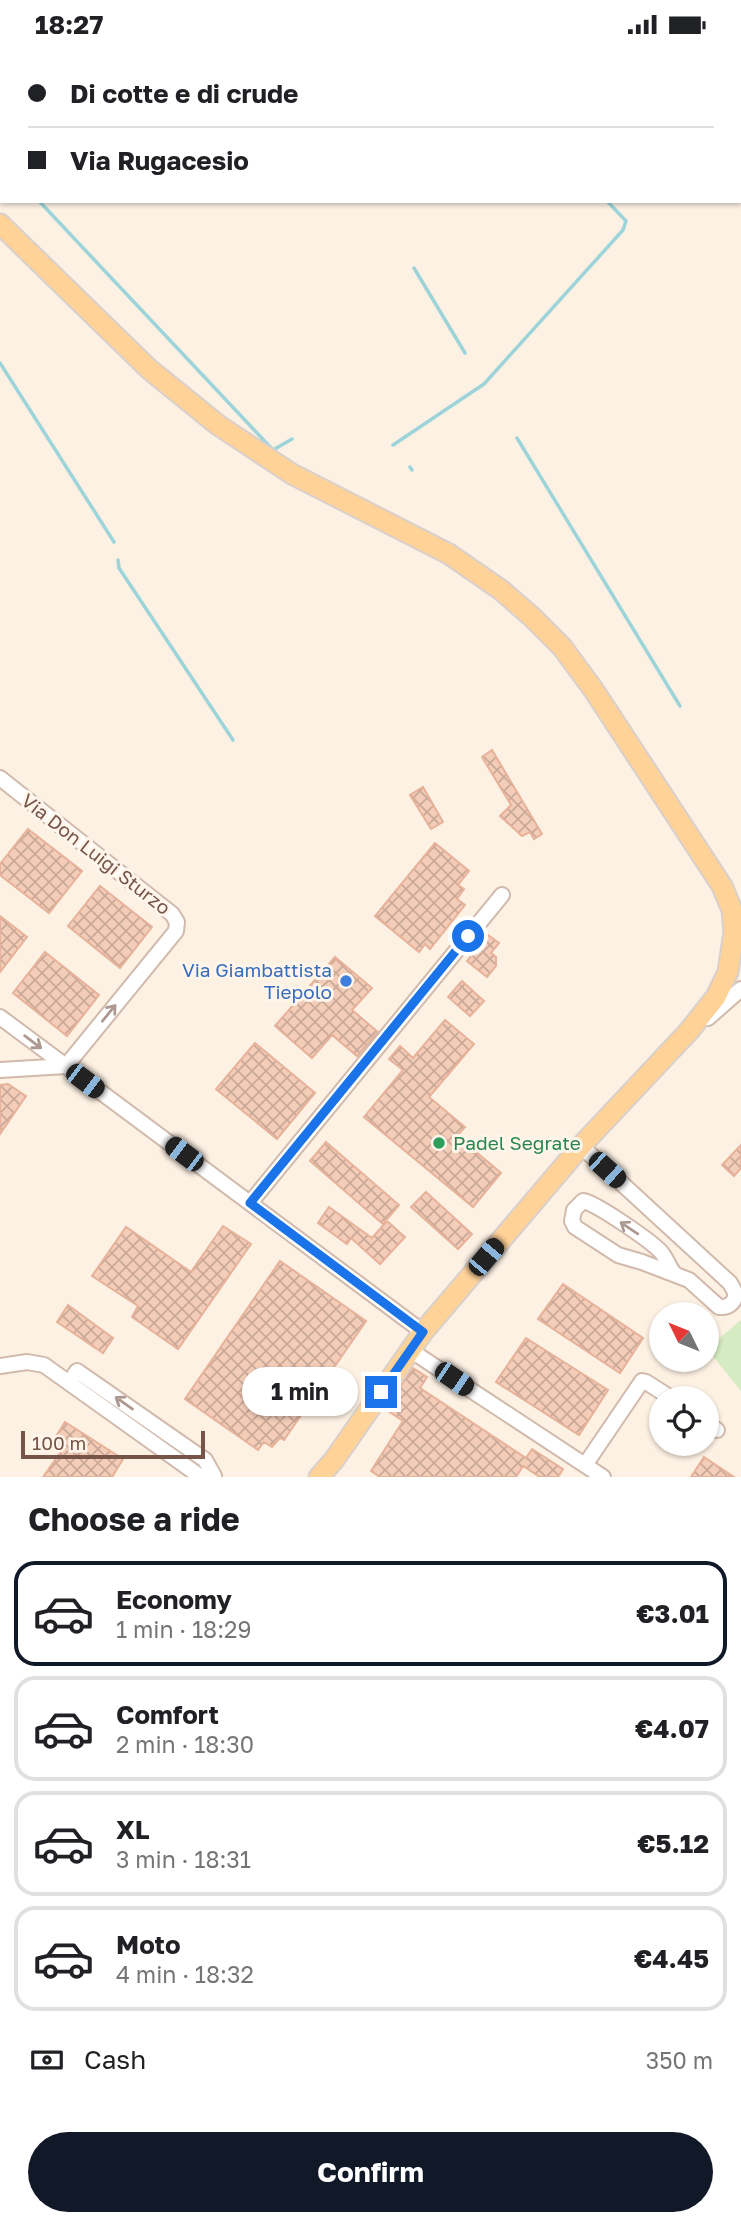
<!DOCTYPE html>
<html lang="en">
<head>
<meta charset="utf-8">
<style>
  body { margin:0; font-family:"Golos Text",sans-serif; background:#f2f2f2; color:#202124; height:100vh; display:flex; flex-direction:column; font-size:26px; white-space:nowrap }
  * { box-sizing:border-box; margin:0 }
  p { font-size:23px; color:#757577 }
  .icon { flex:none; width:38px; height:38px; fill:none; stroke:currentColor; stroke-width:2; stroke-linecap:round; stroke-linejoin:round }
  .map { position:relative; height:1428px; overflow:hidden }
  .details { display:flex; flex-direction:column; background:#fff; flex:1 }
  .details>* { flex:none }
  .guide { position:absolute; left:0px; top:0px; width:742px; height:154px; box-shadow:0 2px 5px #0004; display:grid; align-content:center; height:154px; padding:0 28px; background:#fff }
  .needle { width:46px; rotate:313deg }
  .controls { position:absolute; left:649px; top:1253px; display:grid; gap:14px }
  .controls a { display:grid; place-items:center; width:70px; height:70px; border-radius:50%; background:#fff; box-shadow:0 2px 5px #0004; font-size:35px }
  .scale { position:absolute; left:21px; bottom:18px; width:184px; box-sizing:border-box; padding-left:7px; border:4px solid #765548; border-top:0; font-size:19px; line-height:24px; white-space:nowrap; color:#765548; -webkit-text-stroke:5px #fff5ea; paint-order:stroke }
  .end { position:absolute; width:32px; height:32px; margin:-16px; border:9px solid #1a73e8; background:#fff; box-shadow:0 0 0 4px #fff }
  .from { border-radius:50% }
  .bubble { position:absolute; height:49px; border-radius:24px; background:#fff; box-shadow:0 2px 5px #0004; font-size:23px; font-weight:700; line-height:49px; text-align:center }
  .car { position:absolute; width:21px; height:42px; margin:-21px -10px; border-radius:9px; box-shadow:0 0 5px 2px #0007; background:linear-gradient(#222 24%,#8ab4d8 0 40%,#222 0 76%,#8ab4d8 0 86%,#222 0) }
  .guide b { display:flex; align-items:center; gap:24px; height:66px; font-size:26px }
  .guide b+b { border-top:2px solid #e0e0e0 }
  .guide i { width:18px; height:18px; background:#202124 }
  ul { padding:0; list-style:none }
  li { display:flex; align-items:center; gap:21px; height:105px; margin:0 14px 10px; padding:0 14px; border:4px solid #e0e0e0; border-radius:21px }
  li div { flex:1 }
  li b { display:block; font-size:26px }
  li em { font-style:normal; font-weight:700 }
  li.current { border-color:#111827 }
  li>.icon { width:63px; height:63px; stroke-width:1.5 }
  h2 { padding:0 28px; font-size:32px; line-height:84px }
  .pay { display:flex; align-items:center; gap:18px; height:77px; padding:0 28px; font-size:26px }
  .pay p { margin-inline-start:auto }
  .primary-button { display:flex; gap:14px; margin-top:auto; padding:14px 28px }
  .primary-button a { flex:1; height:80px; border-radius:42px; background:#111827; color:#fff; font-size:28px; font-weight:700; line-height:80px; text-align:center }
  .status { display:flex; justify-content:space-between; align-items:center; height:49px; padding:0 35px; background:#fff; direction:ltr }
  .status svg { height:19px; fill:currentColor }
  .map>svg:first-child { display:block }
  .grass { fill:#d5ebc1 }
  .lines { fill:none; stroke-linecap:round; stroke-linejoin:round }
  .stream { stroke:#9cd4da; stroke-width:3.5 }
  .building { fill:url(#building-cross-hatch); stroke:#e7b299; stroke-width:2 }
  .minor-casing { stroke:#d1baac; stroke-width:18 }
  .major-casing { stroke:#d9cfcc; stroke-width:23 }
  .minor { stroke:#fff; stroke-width:14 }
  .major { stroke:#ffd298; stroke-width:19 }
  .oneway { stroke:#ad9991 }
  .route { stroke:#1a73e8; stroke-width:9 }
  .shop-dot { fill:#3f7fe0; stroke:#fff5ea; stroke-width:2.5 }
  .leisure-dot { fill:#2e9e5b; stroke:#fff5ea; stroke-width:2.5 }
  .labels { text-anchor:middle; stroke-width:6; stroke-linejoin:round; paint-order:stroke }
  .street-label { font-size:19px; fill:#765548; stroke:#fff5ea }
  .shop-label { font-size:19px; fill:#366cbe; stroke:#fff5ea; text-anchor:end }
  .leisure-label { font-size:19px; fill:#27864d; stroke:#fff5ea; text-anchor:start }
</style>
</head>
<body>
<div class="status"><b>18:27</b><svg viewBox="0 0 49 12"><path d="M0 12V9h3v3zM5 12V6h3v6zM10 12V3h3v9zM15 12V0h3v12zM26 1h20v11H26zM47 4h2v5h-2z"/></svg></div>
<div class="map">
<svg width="741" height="1428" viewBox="0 0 741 1428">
  <defs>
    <pattern id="building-cross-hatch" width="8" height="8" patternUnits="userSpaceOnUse" patternTransform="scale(1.75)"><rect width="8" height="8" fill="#f4cdb9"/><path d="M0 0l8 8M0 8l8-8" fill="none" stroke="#caa998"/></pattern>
  </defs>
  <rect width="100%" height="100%" fill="#fdf1e3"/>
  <path class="grass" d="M 741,1271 L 741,1342 L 707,1300 Z"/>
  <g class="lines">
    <path class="stream" d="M 168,0 L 171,2
      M 503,0 L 504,2
      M 0,111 L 2,113
      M 39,152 L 273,401 L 292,390
      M 414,219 L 465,304
      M 0,314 L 114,493
      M 517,389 L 680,657
      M 393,396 L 484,335 L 623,181 L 626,172 L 607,152
      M 410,418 L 412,421
      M 118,511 L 119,519 L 233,691"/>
  </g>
  <path class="building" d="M 492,701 L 542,785 L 534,790 L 530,783 L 522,787 L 500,767 L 511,756 L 482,708 Z
    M 423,738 L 443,773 L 431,780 L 410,746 Z
    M 28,780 L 82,822 L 49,864 L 0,826 L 0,815 Z
    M 435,794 L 469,822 L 458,836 L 464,840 L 457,850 L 465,856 L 430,900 L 425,895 L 419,903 L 375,867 Z
    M 100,837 L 152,878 L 120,919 L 68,877 Z
    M 0,867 L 27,888 L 0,923 Z
    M 488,886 L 499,894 L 491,904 L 496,908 L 496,917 L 487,928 L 467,912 Z
    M 45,903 L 99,946 L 67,987 L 13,944 Z
    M 335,908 L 372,939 L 352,961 L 378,983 L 357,1007 L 332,986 L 312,1009 L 275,977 Z
    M 462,932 L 484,952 L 470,967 L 448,948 Z
    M 445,971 L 474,995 L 429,1048 L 465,1078 L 457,1087 L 501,1124 L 473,1158 L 364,1068 L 403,1021 L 389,1010 L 400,997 L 413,1009 Z
    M 255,994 L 315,1044 L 277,1090 L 216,1040 Z
    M 8,1035 L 26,1047 L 0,1085 L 0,1036 Z
    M 326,1093 L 399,1156 L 383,1175 L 310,1112 Z
    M 741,1096 L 741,1119 L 734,1127 L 722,1116 Z
    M 426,1143 L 472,1185 L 458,1200 L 411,1158 Z
    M 329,1158 L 372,1189 L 387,1172 L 405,1188 L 380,1215 L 351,1189 L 347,1195 L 318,1174 Z
    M 223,1177 L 251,1195 L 178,1300 L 132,1268 L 138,1257 L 92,1227 L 126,1178 L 191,1223 Z
    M 280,1212 L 366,1272 L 284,1391 L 280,1389 L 272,1398 L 264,1393 L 258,1401 L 185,1350 Z
    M 563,1235 L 643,1289 L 620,1324 L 538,1270 Z
    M 68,1256 L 113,1289 L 103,1304 L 57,1273 Z
    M 526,1289 L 608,1341 L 579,1386 L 496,1333 Z
    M 413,1319 L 427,1328 L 420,1339 L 526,1409 L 532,1400 L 563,1420 L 558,1428 L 540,1428 L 523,1417 L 516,1428 L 380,1428 L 371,1422 L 403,1372 L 385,1360 Z
    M 65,1373 L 123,1410 L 112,1428 L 43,1428 L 62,1401 L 52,1394 Z
    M 704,1408 L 734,1428 L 691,1428 Z"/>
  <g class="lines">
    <defs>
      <path id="minor" d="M 0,729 L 172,865 L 177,873 L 176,882 L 66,1017
        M 0,968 L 423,1283
        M 708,969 L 741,940
        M 0,1021 L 66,1017
        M 581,1097 L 730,1234 L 735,1243 C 736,1253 729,1259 719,1258 L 689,1231 L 642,1213 L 618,1206 L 575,1178 L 572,1172 L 574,1161 L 583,1152 C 596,1154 651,1192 661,1203 C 668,1211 668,1219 676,1226
        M 250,1154 L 502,846
        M 410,1301 L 603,1428
        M 0,1317 L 27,1313 L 44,1316 L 201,1428
        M 69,1334 L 77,1322 L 205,1411 L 214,1427
        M 707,1374 L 717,1381
        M 585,1416 L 642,1332 L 646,1333 L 671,1349"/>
      <path id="major" d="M 0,175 L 149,320 L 218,376 L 292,425 L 449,505 L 501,541 L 532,568 L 562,598 L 593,640 L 722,837 L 732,861 L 734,883 L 728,923 L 716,948 L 689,982 L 581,1097 L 423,1283 L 334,1411 L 319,1428"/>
    </defs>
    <use href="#minor" class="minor-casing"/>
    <use href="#major" class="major-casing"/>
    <use href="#minor" class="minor"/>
    <use href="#major" class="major"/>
  </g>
  <defs><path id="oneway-shaft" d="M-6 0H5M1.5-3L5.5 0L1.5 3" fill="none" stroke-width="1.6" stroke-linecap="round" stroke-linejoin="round" transform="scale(1.75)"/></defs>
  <g class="oneway">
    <use href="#oneway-shaft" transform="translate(109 964) rotate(-51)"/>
    <use href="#oneway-shaft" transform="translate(33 993) rotate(37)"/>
    <use href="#oneway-shaft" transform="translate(629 1179) rotate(-146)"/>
    <use href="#oneway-shaft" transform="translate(124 1354) rotate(-145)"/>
  </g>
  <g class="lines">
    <path class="route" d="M 381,1343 L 423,1283 L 250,1154 L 468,887"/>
  </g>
  <circle class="shop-dot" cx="346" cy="932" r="7"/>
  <circle class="leisure-dot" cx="439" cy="1094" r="7"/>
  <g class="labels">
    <g class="street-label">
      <text transform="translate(96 805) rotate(38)" y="7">Via Don Luigi Sturzo</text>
    </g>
    <g class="shop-label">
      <text x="332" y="928">Via Giambattista<tspan x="332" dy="22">Tiepolo</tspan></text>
    </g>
    <g class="leisure-label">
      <text x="453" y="1101">Padel Segrate</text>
    </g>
  </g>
</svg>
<div class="controls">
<a><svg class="needle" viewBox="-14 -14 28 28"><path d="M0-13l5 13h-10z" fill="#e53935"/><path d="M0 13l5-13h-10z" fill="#757577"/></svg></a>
<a><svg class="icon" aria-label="locate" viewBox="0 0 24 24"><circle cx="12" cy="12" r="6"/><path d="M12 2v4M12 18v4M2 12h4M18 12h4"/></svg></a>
</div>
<div class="scale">100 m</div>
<i class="end from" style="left:468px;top:887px"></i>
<i class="end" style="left:381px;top:1343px"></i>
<div class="bubble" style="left:242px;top:1318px;width:116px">1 min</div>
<i class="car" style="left:85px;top:1032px;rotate:127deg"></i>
<i class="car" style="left:184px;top:1105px;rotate:307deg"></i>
<i class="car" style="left:607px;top:1121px;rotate:132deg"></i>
<i class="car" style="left:486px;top:1208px;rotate:40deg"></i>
<i class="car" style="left:454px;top:1330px;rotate:124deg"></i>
<div class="guide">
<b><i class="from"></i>Di cotte e di crude</b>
<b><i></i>Via Rugacesio</b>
</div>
</div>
<section class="details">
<h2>Choose a ride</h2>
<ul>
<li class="current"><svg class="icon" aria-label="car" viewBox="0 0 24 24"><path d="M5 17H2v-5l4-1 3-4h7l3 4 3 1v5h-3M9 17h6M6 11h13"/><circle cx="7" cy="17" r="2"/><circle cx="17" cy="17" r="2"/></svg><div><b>Economy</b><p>1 min · 18:29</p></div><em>€3.01</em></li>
<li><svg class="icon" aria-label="car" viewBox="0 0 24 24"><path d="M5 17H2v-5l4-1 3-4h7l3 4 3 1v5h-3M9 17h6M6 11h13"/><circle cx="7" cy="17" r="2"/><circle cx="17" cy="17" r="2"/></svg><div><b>Comfort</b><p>2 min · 18:30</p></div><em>€4.07</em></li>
<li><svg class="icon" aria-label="car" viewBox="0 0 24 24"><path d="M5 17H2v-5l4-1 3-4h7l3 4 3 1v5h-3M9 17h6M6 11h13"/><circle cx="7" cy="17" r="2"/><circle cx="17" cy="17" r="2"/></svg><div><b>XL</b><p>3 min · 18:31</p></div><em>€5.12</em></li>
<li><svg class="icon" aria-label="car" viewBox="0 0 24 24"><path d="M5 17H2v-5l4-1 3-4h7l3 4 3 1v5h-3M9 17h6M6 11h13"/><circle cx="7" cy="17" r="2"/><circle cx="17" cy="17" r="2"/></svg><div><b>Moto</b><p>4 min · 18:32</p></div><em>€4.45</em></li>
</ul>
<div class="pay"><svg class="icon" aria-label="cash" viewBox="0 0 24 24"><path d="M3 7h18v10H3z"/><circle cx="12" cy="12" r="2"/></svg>Cash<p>350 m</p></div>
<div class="primary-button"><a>Confirm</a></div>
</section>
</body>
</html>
